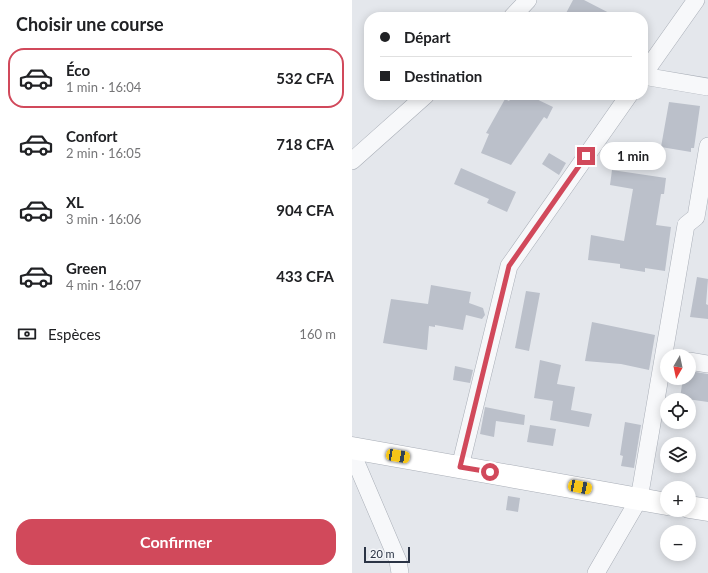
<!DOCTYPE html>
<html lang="fr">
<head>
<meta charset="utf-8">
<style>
  body { margin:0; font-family:Lato,sans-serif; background:#f2f2f2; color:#202124; height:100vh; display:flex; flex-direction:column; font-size:15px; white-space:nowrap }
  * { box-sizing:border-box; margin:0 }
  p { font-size:13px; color:#757577 }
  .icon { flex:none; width:22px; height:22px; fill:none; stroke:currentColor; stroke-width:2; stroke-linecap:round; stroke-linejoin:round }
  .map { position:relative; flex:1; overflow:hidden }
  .drawer { display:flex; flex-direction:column; background:#fff; width:352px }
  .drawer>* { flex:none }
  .top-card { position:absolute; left:12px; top:12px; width:284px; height:88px; border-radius:16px; box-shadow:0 2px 10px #0003; display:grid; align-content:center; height:88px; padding:0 16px; background:#fff }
  .needle { width:26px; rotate:189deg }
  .controls { position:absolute; left:308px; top:349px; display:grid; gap:8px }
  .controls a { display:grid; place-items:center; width:36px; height:36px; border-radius:50%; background:#fff; box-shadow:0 2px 10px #0003; font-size:20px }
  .scale { position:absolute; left:12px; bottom:10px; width:46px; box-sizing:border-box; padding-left:4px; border:2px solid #2b3445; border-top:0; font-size:11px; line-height:14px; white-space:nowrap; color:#2b3445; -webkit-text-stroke:3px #f4f6f9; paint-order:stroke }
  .end { position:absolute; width:18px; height:18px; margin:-9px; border:5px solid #d1495b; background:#fff; box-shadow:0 0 0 2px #fff }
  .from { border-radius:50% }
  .bubble { position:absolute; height:28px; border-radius:14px; background:#fff; box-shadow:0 2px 10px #0003; font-size:13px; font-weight:700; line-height:28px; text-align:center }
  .car { position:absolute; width:12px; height:24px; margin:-12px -6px; border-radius:5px; box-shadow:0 0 3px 1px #0007; background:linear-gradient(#f5c518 24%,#345 0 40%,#f5c518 0 76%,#345 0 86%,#f5c518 0) }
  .top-card b { display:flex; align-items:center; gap:14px; height:38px; font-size:15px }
  .top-card b+b { border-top:1px solid #e0e0e0 }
  .top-card i { width:10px; height:10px; background:#202124 }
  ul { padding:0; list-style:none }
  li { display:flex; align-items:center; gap:12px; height:60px; margin:0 8px 6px; padding:0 8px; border:2px solid transparent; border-radius:16px }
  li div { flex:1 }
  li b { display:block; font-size:15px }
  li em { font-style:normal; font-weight:700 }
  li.active { border-color:#d1495b }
  li>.icon { width:36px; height:36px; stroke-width:1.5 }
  h2 { padding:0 16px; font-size:18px; line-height:48px }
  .pay { display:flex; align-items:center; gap:10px; height:44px; padding:0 16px; font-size:15px }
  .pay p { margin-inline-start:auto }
  .primary-button { display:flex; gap:8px; margin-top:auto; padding:8px 16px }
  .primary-button a { flex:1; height:46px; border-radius:16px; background:#d1495b; color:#fff; font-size:16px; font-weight:700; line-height:46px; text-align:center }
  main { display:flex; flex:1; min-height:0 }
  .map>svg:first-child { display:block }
  .building { fill:#bbc0ca }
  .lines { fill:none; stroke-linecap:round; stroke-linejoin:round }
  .street-casing { stroke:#a9aeb7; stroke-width:18 }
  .secondary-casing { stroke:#a9aeb7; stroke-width:23 }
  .street { stroke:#f7f8fa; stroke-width:17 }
  .secondary { stroke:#fff; stroke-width:22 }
  .route { stroke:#d1495b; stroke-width:5 }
</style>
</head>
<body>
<main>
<section class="drawer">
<h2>Choisir une course</h2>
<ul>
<li class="active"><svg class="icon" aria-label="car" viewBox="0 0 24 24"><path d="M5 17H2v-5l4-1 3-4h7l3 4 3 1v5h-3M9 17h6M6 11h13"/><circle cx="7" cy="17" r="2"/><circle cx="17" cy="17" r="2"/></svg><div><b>Éco</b><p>1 min · 16:04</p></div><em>532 CFA</em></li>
<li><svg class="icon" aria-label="car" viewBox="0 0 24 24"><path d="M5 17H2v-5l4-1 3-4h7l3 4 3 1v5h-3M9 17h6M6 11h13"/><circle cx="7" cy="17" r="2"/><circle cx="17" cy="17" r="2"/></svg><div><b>Confort</b><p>2 min · 16:05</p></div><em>718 CFA</em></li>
<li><svg class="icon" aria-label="car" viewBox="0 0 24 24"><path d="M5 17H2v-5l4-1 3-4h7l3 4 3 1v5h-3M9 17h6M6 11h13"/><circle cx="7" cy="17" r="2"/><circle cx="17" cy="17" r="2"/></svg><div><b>XL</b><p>3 min · 16:06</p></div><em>904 CFA</em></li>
<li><svg class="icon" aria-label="car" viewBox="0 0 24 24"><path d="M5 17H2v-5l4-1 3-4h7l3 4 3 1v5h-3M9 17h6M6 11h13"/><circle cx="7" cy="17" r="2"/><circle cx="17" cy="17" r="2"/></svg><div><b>Green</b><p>4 min · 16:07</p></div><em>433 CFA</em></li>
</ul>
<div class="pay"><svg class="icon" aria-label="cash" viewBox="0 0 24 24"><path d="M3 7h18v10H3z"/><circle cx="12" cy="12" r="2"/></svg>Espèces<p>160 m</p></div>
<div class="primary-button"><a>Confirmer</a></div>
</section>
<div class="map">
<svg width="356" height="573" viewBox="0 0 356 573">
  <rect width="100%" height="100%" fill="#e4e7ec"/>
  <path class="building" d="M 221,0 L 232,0 L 265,17 L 212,17 Z
    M 161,95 L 176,95 L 201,107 L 195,119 L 192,117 L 159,165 L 129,153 L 137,134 L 134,133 L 153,99 L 157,101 Z
    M 317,102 L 348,106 L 342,148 L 339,148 L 339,152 L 309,147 Z
    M 197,153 L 214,163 L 207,175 L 190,164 Z
    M 109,168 L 164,192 L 155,212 L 135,203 L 137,199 L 102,184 Z
    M 260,170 L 314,178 L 312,194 L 309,194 L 304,225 L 319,227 L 313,271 L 293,268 L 293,272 L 268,268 L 268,264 L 236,260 L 239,235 L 272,241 L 281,189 L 258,185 Z
    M 345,277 L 356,279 L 354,304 L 356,305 L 356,319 L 338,317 Z
    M 79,285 L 119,292 L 117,303 L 131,308 L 133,315 L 130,319 L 114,315 L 111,330 L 83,325 L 83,327 L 77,326 L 75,350 L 31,343 L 39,299 L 76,304 Z
    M 174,291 L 188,293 L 177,351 L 163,348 Z
    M 240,322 L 303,335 L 297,370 L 269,364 L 233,361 Z
    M 188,360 L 209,365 L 205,384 L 223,387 L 219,410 L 240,414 L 237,427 L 198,420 L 201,401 L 182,398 Z
    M 103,366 L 121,370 L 118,383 L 101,380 Z
    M 337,371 L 356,374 L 356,402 L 328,398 L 331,378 L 337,378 Z
    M 133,407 L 173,415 L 172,425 L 144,421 L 142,437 L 128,434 Z
    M 273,422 L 289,425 L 282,468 L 269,466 L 271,456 L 268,455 Z
    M 178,425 L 204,429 L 201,446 L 175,442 Z
    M 156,496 L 168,498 L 166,512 L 154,510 Z"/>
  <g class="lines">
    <defs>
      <path id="street" d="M 160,17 L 176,0
        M 291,75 L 344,0
        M 291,76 L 356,87
        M 0,161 L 74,95
        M 337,361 L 356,364
        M 0,453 L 46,561 L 48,573
        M 108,467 L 157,266 L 277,95
        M 244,573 L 287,499 L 334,225 L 344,217 L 356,146"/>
      <path id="secondary" d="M 0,448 L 315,504
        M 337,507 L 356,510"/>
    </defs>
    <use href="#street" class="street-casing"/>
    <use href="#secondary" class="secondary-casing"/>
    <use href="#street" class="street"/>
    <use href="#secondary" class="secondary"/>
  </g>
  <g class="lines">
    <path class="route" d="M 138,472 L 108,467 L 157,266 L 234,156"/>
  </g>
</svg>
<div class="controls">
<a><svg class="needle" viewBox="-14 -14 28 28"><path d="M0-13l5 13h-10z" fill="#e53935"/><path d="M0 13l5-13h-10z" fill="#757577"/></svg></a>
<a><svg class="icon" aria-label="locate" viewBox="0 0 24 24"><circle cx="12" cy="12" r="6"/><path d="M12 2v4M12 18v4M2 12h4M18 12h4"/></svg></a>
<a><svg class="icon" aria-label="layers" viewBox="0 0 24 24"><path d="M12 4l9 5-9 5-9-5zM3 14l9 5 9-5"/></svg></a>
<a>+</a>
<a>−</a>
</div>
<div class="scale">20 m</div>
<i class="end from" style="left:138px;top:472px"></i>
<i class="end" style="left:234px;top:156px"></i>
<div class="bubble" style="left:248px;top:142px;width:66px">1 min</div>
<i class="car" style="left:46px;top:456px;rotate:100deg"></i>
<i class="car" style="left:228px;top:487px;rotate:101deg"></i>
<div class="top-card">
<b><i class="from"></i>Départ</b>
<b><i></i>Destination</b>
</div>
</div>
</main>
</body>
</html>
